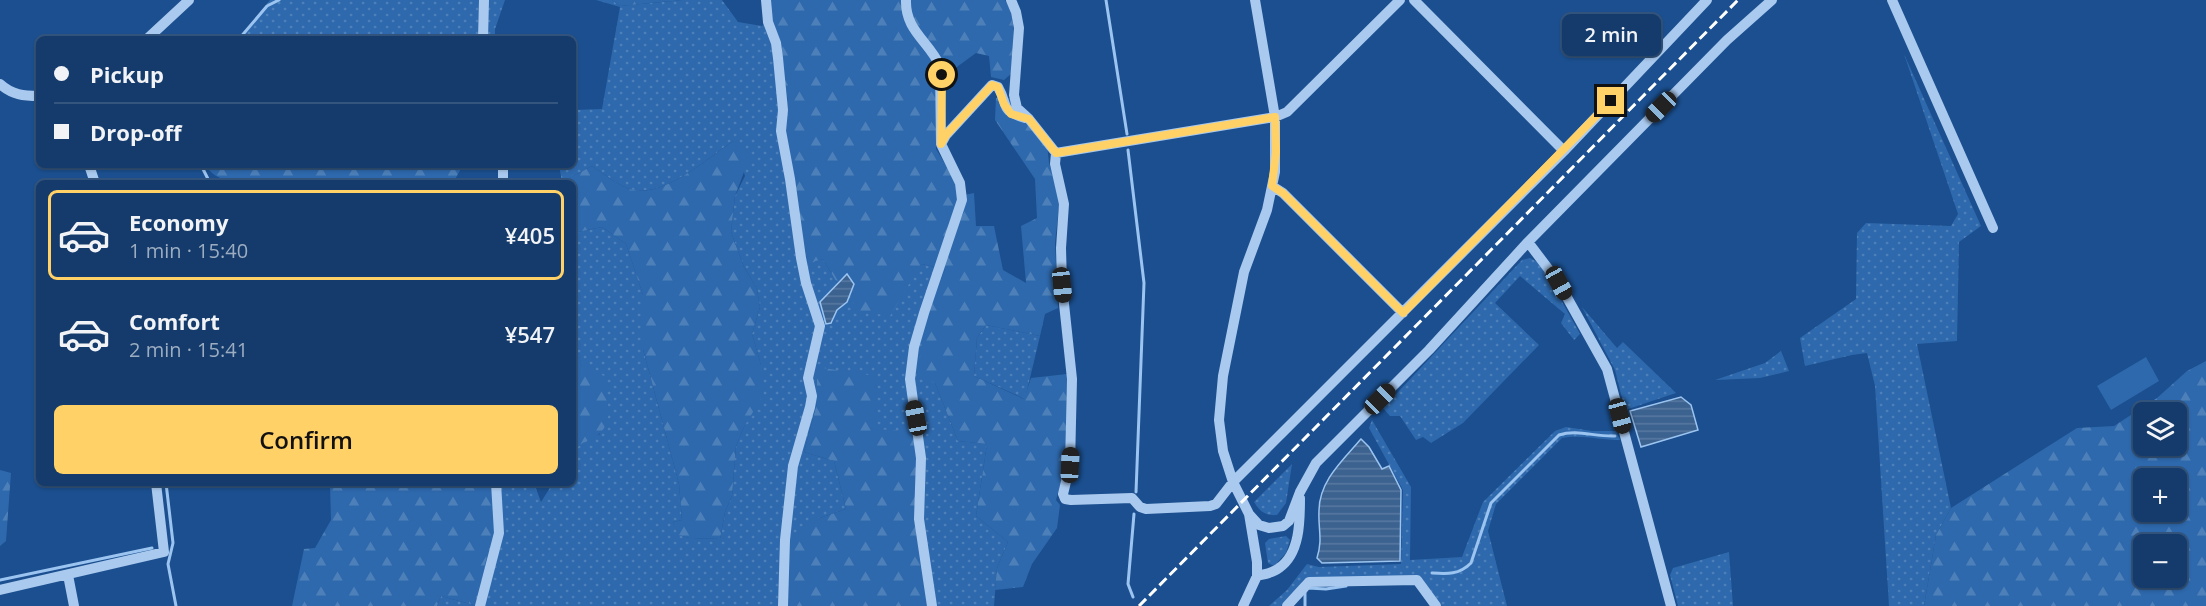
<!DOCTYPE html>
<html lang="en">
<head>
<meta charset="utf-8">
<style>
  body { margin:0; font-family:"Open Sans",sans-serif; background:#1d4271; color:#f1f3f6; height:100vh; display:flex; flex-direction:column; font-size:22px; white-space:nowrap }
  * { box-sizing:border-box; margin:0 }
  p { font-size:20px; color:#9dadc1 }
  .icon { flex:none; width:33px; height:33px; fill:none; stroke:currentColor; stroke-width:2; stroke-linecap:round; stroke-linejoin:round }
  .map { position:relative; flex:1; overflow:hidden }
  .details { position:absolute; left:36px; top:180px; width:540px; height:306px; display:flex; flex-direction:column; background:#143b6b; border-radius:9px; box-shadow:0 2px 4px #0004,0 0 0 2px #33557e }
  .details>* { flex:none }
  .banner { position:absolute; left:36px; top:36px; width:540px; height:132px; border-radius:9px; box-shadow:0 2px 4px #0004,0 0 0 2px #33557e; display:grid; align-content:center; height:132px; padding:0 18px; background:#143b6b }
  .controls { position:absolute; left:2133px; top:402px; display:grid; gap:12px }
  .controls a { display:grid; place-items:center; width:54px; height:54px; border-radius:9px; background:#143b6b; box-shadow:0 2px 4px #0004,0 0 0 2px #33557e; font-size:30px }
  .end { position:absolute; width:27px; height:27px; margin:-14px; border:8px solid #ffd166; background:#111; box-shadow:0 0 0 3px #111 }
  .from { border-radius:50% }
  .bubble { position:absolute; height:42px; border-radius:9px; background:#143b6b; box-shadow:0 2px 4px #0004,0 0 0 2px #33557e; font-size:20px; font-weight:600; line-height:42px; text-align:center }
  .car { position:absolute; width:18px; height:36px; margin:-18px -9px; border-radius:8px; box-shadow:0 0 4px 2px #0007; background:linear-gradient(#222 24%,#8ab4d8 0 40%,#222 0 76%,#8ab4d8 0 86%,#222 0) }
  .banner b { display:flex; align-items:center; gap:21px; height:57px; font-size:22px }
  .banner b+b { border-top:2px solid #33557e }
  .banner i { width:15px; height:15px; background:#f1f3f6 }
  ul { padding:10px 0 0; list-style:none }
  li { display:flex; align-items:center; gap:18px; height:90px; margin:0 12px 9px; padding:0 6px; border:3px solid transparent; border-radius:9px }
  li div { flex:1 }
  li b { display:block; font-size:22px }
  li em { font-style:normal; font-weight:600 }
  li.on { border-color:#ffd166 }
  li>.icon { width:54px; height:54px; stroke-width:1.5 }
  .primary-button { display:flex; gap:12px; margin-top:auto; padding:12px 18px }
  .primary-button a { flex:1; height:69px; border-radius:9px; background:#ffd166; color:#111; font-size:24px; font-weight:600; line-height:69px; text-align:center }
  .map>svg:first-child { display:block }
  .grass { fill:url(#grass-dots) }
  .forest { fill:url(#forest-firs); fill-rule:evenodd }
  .park { fill:#2e69ad }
  .water { fill:url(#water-rules); stroke:#9cc4f0; stroke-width:1.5 }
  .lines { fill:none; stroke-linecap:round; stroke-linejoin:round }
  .stream { stroke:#9cc4f0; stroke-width:3 }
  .minor { stroke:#a9c9ee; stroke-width:10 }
  .rail { stroke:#fff; stroke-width:3; stroke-dasharray:10 4.5; stroke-linecap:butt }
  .route { stroke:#ffd166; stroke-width:8 }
</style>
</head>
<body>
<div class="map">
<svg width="2206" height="606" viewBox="0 0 2206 606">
  <defs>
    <pattern id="grass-dots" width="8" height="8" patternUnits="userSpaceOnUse" patternTransform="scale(1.5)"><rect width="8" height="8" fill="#2e69ad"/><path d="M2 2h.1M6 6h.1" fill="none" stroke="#4d80b9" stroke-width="1.8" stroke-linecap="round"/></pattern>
    <pattern id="forest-firs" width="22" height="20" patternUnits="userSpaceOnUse" patternTransform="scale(1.5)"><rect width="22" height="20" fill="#2e69ad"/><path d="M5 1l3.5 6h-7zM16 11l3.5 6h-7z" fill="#4d80b9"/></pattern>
    <pattern id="water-rules" width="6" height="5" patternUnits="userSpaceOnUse" patternTransform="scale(1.5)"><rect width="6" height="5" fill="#3c6290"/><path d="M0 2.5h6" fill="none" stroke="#597aa1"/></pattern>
  </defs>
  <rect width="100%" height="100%" fill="#1b4f8f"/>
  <path class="grass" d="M 270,0 L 505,0 L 495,29 L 495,39 L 414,39 L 411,37 L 410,39 L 240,39 Z
    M 596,0 L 612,0 L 620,6 L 683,0 L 722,0 L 738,22 L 762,26 L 771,16 L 780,52 L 788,102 L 785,130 L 798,221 L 808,262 L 823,259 L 837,283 L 820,302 L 832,323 L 837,310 L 847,302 L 854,284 L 921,264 L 945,269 L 924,323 L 935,383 L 958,441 L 987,444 L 976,516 L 1008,542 L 997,568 L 994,606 L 926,606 L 928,594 L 916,532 L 919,463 L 876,429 L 817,368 L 817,403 L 804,452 L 834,461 L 846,509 L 817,519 L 788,606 L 437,606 L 441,596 L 474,605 L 491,483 L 534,483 L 541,502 L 553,483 L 573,483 C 573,451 568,448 600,434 L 573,334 L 573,233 L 602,227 L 626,244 L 643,295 L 643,349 L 679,484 L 682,520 L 673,522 L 679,535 L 689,538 L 720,539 L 725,512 L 732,496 L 736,446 L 744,427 L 761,365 L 752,334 L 760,307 L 757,289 L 744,267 L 731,232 L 735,196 L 745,176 L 733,141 C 708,158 660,202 627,188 C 615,183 603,173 592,166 L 562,182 L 559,165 L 573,165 L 573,110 L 602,109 L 620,7 Z
    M 1904,54 L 1981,226 L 1959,242 L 1957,341 L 1917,344 L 1951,508 L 1936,535 L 1924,606 L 1889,606 L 1875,386 L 1867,353 L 1852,355 L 1805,366 L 1800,338 L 1856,299 L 1857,233 L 1866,223 L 1951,226 L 1958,214 Z
    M 1530,258 L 1541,264 L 1580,334 L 1574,340 L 1561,323 L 1565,314 L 1520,276 L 1495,303 L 1539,345 L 1463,423 L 1431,443 L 1423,437 L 1416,440 L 1400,416 L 1390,416 L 1383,408 L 1522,260 Z
    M 1582,307 L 1617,348 L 1623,342 L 1676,393 L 1625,410 L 1615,370 Z
    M 986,325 L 1040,336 L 1025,399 L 974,376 L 977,338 Z
    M 1781,351 L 1789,371 L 1760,378 L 1715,380 L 1765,363 Z
    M 1372,420 L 1411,487 L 1410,560 L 1462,557 L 1483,502 L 1555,431 L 1566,427 L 1592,431 L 1616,431 L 1620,440 C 1600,440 1580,434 1562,438 L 1496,504 L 1488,531 L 1507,606 L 1441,606 L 1420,576 L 1304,579 L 1294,594 L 1281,606 L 1269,606 L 1287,590 L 1307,564 L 1319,567 L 1401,564 L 1403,490 L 1369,428 Z
    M 1292,464 L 1286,503 L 1277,515 C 1266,516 1260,512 1254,502 Z
    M 1286,536 L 1290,540 L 1286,553 L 1274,566 L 1268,563 L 1265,543 L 1269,539 Z
    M 1729,552 L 1733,606 L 1678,606 L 1670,575 L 1673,568 Z"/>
  <path class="forest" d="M 612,0 L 683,0 L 620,6 Z
    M 771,0 L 1005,0 C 1018,20 1013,50 1012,73 L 1004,80 L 991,77 L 989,56 L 976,53 L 939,80 L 936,149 L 964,195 L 974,193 L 976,226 L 994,226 L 1003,270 L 1026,283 L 1021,226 L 1037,218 L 1035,179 L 995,120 L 996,98 L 1010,98 L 1047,145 L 1049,163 L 1060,197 L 1055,243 L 1058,308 L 1045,314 L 1040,336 L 986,325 L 977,338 L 974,376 L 1024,399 L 1031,378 L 1067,374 L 1066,463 L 1056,500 L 1060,505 L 1057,528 L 1032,564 L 1023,587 L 995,590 L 997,568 L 1008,542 L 976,516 L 987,444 L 958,441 L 935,383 L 918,375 L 924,323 L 945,269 L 921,264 L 890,316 L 854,310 L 854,284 L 847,274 L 837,283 L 823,259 L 808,263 L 798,221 L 785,130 L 788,102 L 780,52 L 771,16 Z
    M 733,141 L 744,145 L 750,156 L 735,196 L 731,232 L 744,267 L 757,289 L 760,307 L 752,334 L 761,365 L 763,395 L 744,427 L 736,446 L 732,496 L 725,512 L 720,539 L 689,538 L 678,535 L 673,522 L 682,520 L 679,484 L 643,349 L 643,295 L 626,244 L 602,227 L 573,233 L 573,183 L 560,183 L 592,166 C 603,173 615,183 627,188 C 660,202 708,158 733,141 Z
    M 206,165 L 463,165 L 453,183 L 246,183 C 231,181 213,180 206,165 Z
    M 573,334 L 582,366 L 604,376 C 606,394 615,421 599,434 C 589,443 582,439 573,453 Z
    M 2206,361 L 2206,606 L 1924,606 L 1936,535 L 1951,508 L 2077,428 L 2114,426 L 2157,398 L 2187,371 ZM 2144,412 L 2176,412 L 2176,446 L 2144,446 ZM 2144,478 L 2176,478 L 2176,512 L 2144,512 ZM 2144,544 L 2176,544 L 2176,578 L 2144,578 Z
    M 817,367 L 875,376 L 876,429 L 914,432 L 919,463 L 916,532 L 928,594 L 926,606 L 788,606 L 789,538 L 817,519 L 846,509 L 834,461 L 804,452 L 817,403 Z
    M 0,470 L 11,473 L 6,541 L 0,546 Z
    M 330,483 L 491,483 L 493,534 L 474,605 L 441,596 L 437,606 L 292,606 L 304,549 L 315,548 L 331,520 Z"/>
  <path class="park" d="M 2146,357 L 2159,381 L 2111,410 L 2097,386 Z"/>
  <path class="water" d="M 847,274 L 854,284 L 847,302 L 837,310 L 831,323 L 826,324 L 820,302 Z
    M 1681,397 L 1691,405 L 1698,430 L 1641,447 L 1630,411 Z
    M 1361,439 L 1369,447 L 1382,469 L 1389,466 L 1401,490 L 1400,561 L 1322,563 L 1317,558 C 1323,539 1318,529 1319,511 C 1319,481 1343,460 1361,439 Z"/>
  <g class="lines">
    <path class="stream" d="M 1106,0 L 1127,134
      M 239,39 L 267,6 L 279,0
      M 1128,150 L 1144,283 L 1136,492
      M 201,165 L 210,183
      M 166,483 L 173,543 L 168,564 L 176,606
      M 1432,573 C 1447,574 1459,575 1471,563 L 1491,503 L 1559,435 C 1577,429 1595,437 1615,436
      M 0,580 L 152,548
      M 1133,597 L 1128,584 L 1134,514
      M 1305,606 L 1305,592 L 1308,588 L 1326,589 L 1346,586"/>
    <path class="minor" d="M 766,0 L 768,22 L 776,43 L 778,58 L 783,110 L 781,131 L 790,179 L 801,258 L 806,283 L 820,326 L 808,378 L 812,396 L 810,407 L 793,466 L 785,540 L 783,606
      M 906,0 C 905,31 929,41 940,66 L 941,144 L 960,183 L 962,200 L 924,313 L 914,347 L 910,379 L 921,458 L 919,519 L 932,606
      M 1011,0 L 1016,12 L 1019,28 L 1014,95 L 1017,108 L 1029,119 L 1056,153 L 1055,164 L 1064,204 L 1061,248 L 1062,285 L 1072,379 L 1070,465 L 1063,494 L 1065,499 L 1071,500 L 1132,498 L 1140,507 L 1146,509 L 1210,506 L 1216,504 L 1233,482 L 1564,151 L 1707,0
      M 1414,0 L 1564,151
      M 1892,0 L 1993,228
      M 147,39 L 189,0
      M 483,39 L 484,0
      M 0,84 C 12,95 24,96 39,96
      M 941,144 L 946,135 L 992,85 L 998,87 C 1009,106 999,110 1025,118
      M 1056,153 L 1275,117 L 1287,112 L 1400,0
      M 89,165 L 95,183
      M 503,165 L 503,183
      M 1272,186 L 1283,193 L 1403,313
      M 1528,242 L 1559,283 L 1607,369 L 1671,606
      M 1249,514 L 1259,525 L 1269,528 L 1283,526 L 1289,521 L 1300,492 L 1316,463 L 1429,350 L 1528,242 L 1727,40 L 1772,0
      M 68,575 L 74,606
      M 1257,576 C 1265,574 1273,573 1279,568 C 1300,554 1300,521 1300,498
      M 0,590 L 164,552 L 156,483
      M 480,606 L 499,533 L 496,483
      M 1243,606 L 1257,576 L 1257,562 L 1249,514 L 1233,482 L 1223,451 L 1219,420 L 1223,376 L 1244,272 L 1267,210 L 1275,172 L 1275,117 L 1255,0
      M 1287,606 L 1309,582 L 1417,580 L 1436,606"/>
    <path class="rail" d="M 1139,606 L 1738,0"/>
  </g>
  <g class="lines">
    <path class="route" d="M 942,75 L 941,144 L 946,135 L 992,85 L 998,87 L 1004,104 L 1011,114 L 1029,119 L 1056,153 L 1275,117 L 1276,152 L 1272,186 L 1283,193 L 1403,313 L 1611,101"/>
  </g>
</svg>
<div class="controls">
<a><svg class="icon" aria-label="layers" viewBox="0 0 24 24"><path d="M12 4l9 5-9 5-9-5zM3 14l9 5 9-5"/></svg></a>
<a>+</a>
<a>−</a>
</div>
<i class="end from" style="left:942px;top:75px"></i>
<i class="end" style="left:1611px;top:101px"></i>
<div class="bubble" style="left:1562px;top:14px;width:99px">2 min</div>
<i class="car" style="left:1661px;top:107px;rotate:225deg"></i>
<i class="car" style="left:1559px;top:283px;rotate:151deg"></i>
<i class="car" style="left:1062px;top:285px;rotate:174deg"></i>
<i class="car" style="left:1380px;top:399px;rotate:45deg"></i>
<i class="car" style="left:1620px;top:416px;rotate:165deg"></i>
<i class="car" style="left:916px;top:418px;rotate:349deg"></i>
<i class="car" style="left:1070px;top:465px;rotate:3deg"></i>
<div class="banner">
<b><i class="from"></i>Pickup</b>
<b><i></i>Drop-off</b>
</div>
<section class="details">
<ul>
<li class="on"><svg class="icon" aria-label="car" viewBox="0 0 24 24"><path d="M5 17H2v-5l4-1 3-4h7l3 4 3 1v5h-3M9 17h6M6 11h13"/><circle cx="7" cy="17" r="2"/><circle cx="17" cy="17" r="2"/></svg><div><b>Economy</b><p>1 min · 15:40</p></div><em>¥405</em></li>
<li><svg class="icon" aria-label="car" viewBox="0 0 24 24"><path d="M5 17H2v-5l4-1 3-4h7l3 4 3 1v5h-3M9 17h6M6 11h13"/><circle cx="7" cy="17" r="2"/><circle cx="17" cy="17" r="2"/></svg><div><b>Comfort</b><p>2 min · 15:41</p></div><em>¥547</em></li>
</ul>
<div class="primary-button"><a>Confirm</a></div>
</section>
</div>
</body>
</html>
